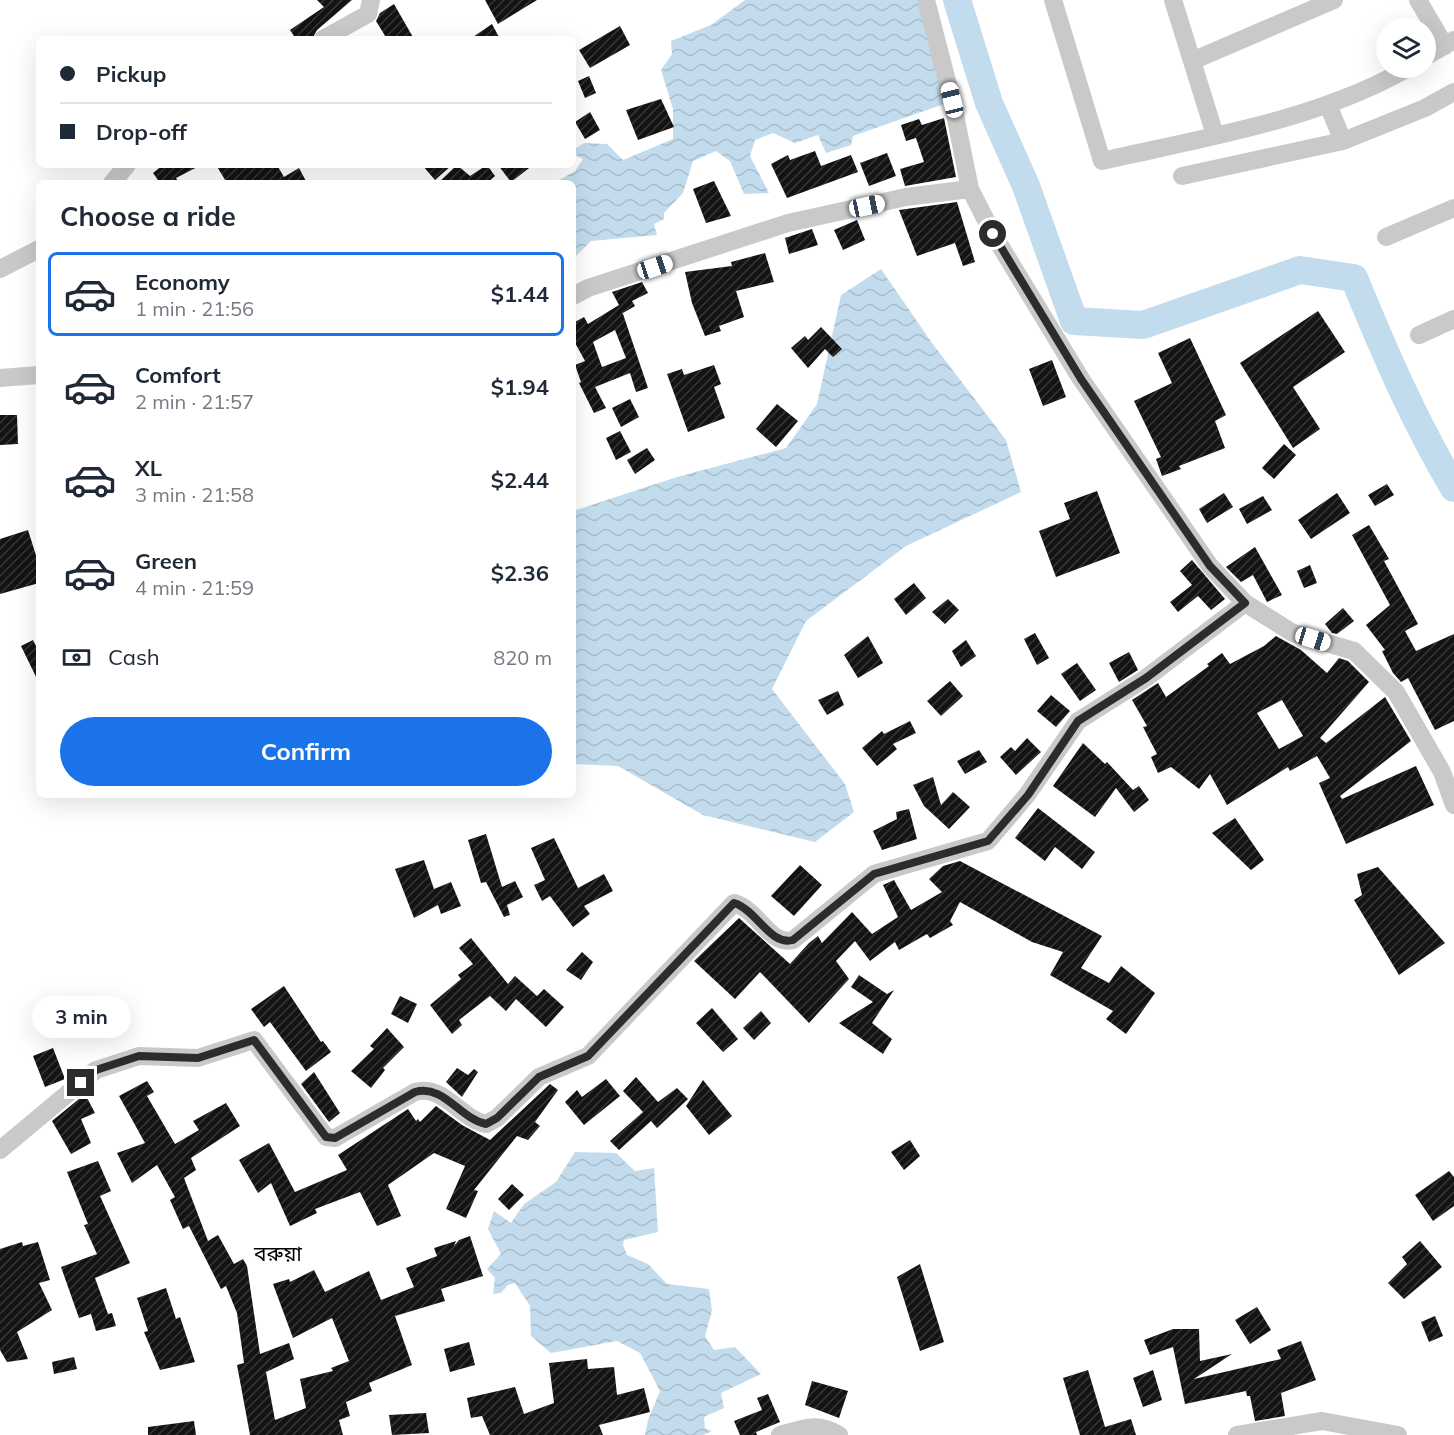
<!DOCTYPE html>
<html lang="en">
<head>
<meta charset="utf-8">
<style>
  body { margin:0; font-family:Mulish,"Noto Sans Bengali",sans-serif; background:#f6f6f7; color:#1f2937; height:100vh; display:flex; flex-direction:column; font-size:22px; white-space:nowrap }
  * { box-sizing:border-box; margin:0 }
  p { font-size:20px; color:#747a83 }
  .icon { flex:none; width:33px; height:33px; fill:none; stroke:currentColor; stroke-width:2; stroke-linecap:round; stroke-linejoin:round }
  .map { position:relative; flex:1; overflow:hidden }
  .details { position:absolute; left:36px; top:180px; width:540px; height:618px; display:flex; flex-direction:column; background:#fff; border-radius:9px; box-shadow:0 6px 24px #0002 }
  .details>* { flex:none }
  .top-card { position:absolute; left:36px; top:36px; width:540px; height:132px; border-radius:9px; box-shadow:0 6px 24px #0002; display:grid; align-content:center; height:132px; padding:0 24px; background:#fff }
  .buttons { position:absolute; left:1376px; top:18px; display:grid; gap:12px }
  .buttons a { display:grid; place-items:center; width:60px; height:60px; border-radius:50%; background:#fff; box-shadow:0 6px 24px #0002; font-size:30px }
  .end { position:absolute; width:27px; height:27px; margin:-14px; border:8px solid #2c2c2c; background:#fff; box-shadow:0 0 0 3px #fff }
  .from { border-radius:50% }
  .bubble { position:absolute; height:42px; border-radius:21px; background:#fff; box-shadow:0 6px 24px #0002; font-size:20px; font-weight:700; line-height:42px; text-align:center }
  .car { position:absolute; width:18px; height:36px; margin:-18px -9px; border-radius:8px; box-shadow:0 0 4px 2px #0007; background:linear-gradient(#fff 24%,#345 0 40%,#fff 0 76%,#345 0 86%,#fff 0) }
  .top-card b { display:flex; align-items:center; gap:21px; height:57px; font-size:22px }
  .top-card b+b { border-top:2px solid #e0e1e3 }
  .top-card i { width:15px; height:15px; background:#1f2937 }
  ul { padding:0; list-style:none }
  li { display:flex; align-items:center; gap:18px; height:84px; margin:0 12px 9px; padding:0 12px; border:3px solid transparent; border-radius:9px }
  li div { flex:1 }
  li b { display:block; font-size:22px }
  li em { font-style:normal; font-weight:700 }
  li.current { border-color:#1a73e8 }
  li>.icon { width:54px; height:54px; stroke-width:1.5 }
  h2 { padding:0 24px; font-size:27px; line-height:72px }
  .pay { display:flex; align-items:center; gap:15px; height:66px; padding:0 24px; font-size:22px }
  .pay p { margin-inline-start:auto }
  .action { display:flex; gap:12px; margin-top:auto; padding:12px 24px }
  .action a { flex:1; height:69px; border-radius:36px; background:#1a73e8; color:#fff; font-size:24px; font-weight:700; line-height:69px; text-align:center }
  .map>svg:first-child { display:block }
  .water { fill:url(#water-waves) }
  .lines { fill:none; stroke-linecap:round; stroke-linejoin:round }
  .river { stroke:#c3dced; stroke-width:28 }
  .building { fill:url(#building-hatch); fill-rule:evenodd }
  .minor { stroke:#c9c9c9; stroke-width:18 }
  .route { stroke:#2c2c2c; stroke-width:8 }
  .labels { text-anchor:middle; stroke-width:6; stroke-linejoin:round; paint-order:stroke }
  .quarter-label { font-size:21px; fill:#000; stroke:#fff }
</style>
</head>
<body>
<div class="map">
<svg width="1454" height="1435" viewBox="0 0 1454 1435">
  <defs>
    <pattern id="water-waves" width="16" height="10" patternUnits="userSpaceOnUse" patternTransform="scale(1.5)"><rect width="16" height="10" fill="#c3dced"/><path d="M0 5q4-4 8 0t8 0" fill="none" stroke="#a8bdcb"/></pattern>
    <pattern id="building-hatch" width="6" height="6" patternUnits="userSpaceOnUse" patternTransform="scale(1.5)"><rect width="6" height="6" fill="#131313"/><path d="M-1 1l2-2M0 6l6-6M5 7l2-2" fill="none" stroke="#363636"/></pattern>
  </defs>
  <rect width="100%" height="100%" fill="#fff"/>
  <path class="water" d="M 745,0 L 917,0 L 947,103 L 853,136 L 851,145 L 826,153 L 818,135 L 795,143 L 773,133 L 755,140 L 750,156 L 769,193 L 744,194 L 730,161 L 716,151 L 693,161 L 683,193 L 664,213 L 664,219 L 654,224 L 657,235 L 591,241 L 576,256 L 573,255 L 573,183 L 554,183 L 575,171 L 583,159 L 573,154 L 573,150 L 584,143 L 607,144 L 623,160 L 673,139 L 673,109 L 661,70 L 672,54 L 671,41 L 711,25 Z
    M 881,269 L 932,343 L 1006,440 L 1021,492 L 906,546 L 806,621 L 772,689 L 845,784 L 854,812 L 815,842 L 703,815 L 618,766 L 573,764 L 573,511 L 677,477 L 786,448 L 817,404 L 841,295 Z
    M 575,1152 L 616,1153 L 635,1171 L 654,1168 L 658,1232 L 624,1240 L 623,1245 L 627,1255 L 648,1264 L 667,1284 L 709,1289 L 712,1311 L 705,1336 L 714,1350 L 735,1347 L 761,1374 L 721,1393 L 724,1408 L 704,1417 L 705,1428 L 712,1431 L 703,1435 L 645,1435 L 648,1420 L 660,1391 L 640,1353 L 617,1341 L 551,1353 L 531,1336 L 530,1306 L 515,1283 L 508,1285 L 501,1293 L 493,1294 L 495,1278 L 487,1269 L 501,1254 L 488,1229 L 494,1211 L 511,1223 L 524,1204 L 556,1182 Z"/>
  <g class="lines">
    <path class="river" d="M 957,0 L 989,103 L 1026,186 L 1074,321 L 1143,325 L 1300,270 L 1354,278 C 1384,351 1414,421 1454,488"/>
  </g>
  <path class="building" d="M 317,0 L 352,0 L 317,30 L 312,39 L 296,39 L 290,30 L 324,7 Z
    M 485,0 L 537,0 L 498,24 Z
    M 394,4 L 414,39 L 387,39 L 376,21 L 380,13 Z
    M 492,24 L 500,39 L 470,39 Z
    M 620,26 L 630,45 L 590,68 L 579,50 Z
    M 589,76 L 596,93 L 585,98 L 578,81 Z
    M 661,99 L 674,127 L 638,140 L 626,110 Z
    M 590,112 L 600,130 L 585,139 L 575,122 Z
    M 944,118 L 956,177 L 905,186 L 900,169 L 924,162 L 916,138 L 906,141 L 901,125 L 919,119 L 922,125 Z
    M 815,151 L 821,166 L 851,155 L 858,172 L 787,198 L 771,164 L 788,155 L 790,160 Z
    M 887,153 L 896,176 L 869,186 L 860,163 Z
    M 163,165 L 201,165 L 176,178 L 179,183 L 160,183 L 153,173 Z
    M 216,165 L 277,165 L 284,177 L 299,168 L 307,183 L 227,183 Z
    M 422,165 L 452,165 L 435,180 Z
    M 457,165 L 470,176 L 487,165 L 495,176 L 487,183 L 438,183 Z
    M 498,165 L 533,165 L 511,182 Z
    M 714,181 L 731,216 L 706,223 L 693,189 Z
    M 957,202 L 975,262 L 963,266 L 955,243 L 917,256 L 899,210 Z
    M 857,220 L 865,240 L 843,250 L 834,230 Z
    M 812,229 L 818,245 L 789,254 L 785,238 Z
    M 765,253 L 774,282 L 736,291 L 744,317 L 719,326 L 721,331 L 705,336 L 692,303 L 685,272 L 732,266 L 731,262 Z
    M 642,282 L 648,293 L 632,301 L 635,306 L 623,313 L 622,311 L 648,388 L 636,392 L 630,373 L 595,387 L 606,408 L 594,413 L 579,383 L 581,382 L 575,365 L 585,361 L 573,339 L 573,323 L 584,317 L 588,324 L 619,305 L 612,292 ZM 615,330 L 626,358 L 602,367 L 593,342 Z
    M 1318,311 L 1345,352 L 1293,387 L 1320,429 L 1293,448 L 1240,363 Z
    M 821,327 L 842,349 L 833,357 L 825,349 L 808,368 L 791,348 L 805,336 L 808,340 Z
    M 1190,338 L 1226,415 L 1215,421 L 1225,448 L 1179,466 L 1181,469 L 1162,476 L 1156,459 L 1161,457 L 1134,401 L 1172,383 L 1158,353 Z
    M 1052,360 L 1066,397 L 1043,406 L 1029,369 Z
    M 714,365 L 721,384 L 714,387 L 725,418 L 688,432 L 667,374 L 682,369 L 684,375 Z
    M 630,399 L 639,417 L 621,427 L 612,408 Z
    M 777,404 L 798,421 L 776,447 L 756,429 Z
    M 0,415 L 17,415 L 18,444 L 0,445 Z
    M 620,431 L 631,452 L 616,460 L 606,438 Z
    M 1284,444 L 1296,455 L 1274,479 L 1262,468 Z
    M 647,448 L 655,460 L 635,474 L 627,460 Z
    M 1387,484 L 1394,495 L 1375,506 L 1368,495 Z
    M 1097,491 L 1120,553 L 1056,577 L 1039,531 L 1070,519 L 1064,503 Z
    M 1224,493 L 1233,507 L 1207,523 L 1199,509 Z
    M 1337,493 L 1350,513 L 1311,539 L 1298,520 Z
    M 1263,496 L 1272,510 L 1247,524 L 1239,509 Z
    M 1369,525 L 1389,559 L 1384,561 L 1418,624 L 1405,631 L 1416,651 L 1454,634 L 1454,721 L 1435,730 L 1408,678 L 1401,682 L 1393,673 L 1382,651 L 1385,650 L 1366,625 L 1390,605 L 1352,535 Z
    M 28,530 L 39,565 L 39,583 L 0,594 L 0,539 Z
    M 1255,547 L 1282,595 L 1267,602 L 1253,575 L 1241,582 L 1226,567 Z
    M 1192,560 L 1225,599 L 1211,610 L 1198,596 L 1178,612 L 1170,602 L 1192,585 L 1180,571 Z
    M 1310,565 L 1317,583 L 1304,588 L 1297,571 Z
    M 914,583 L 926,598 L 906,615 L 894,599 Z
    M 948,599 L 959,610 L 945,624 L 932,612 Z
    M 1343,608 L 1354,621 L 1337,634 L 1332,633 L 1325,624 Z
    M 1035,633 L 1049,658 L 1037,665 L 1024,639 Z
    M 868,636 L 883,663 L 858,678 L 844,655 Z
    M 1276,636 L 1301,650 L 1327,673 L 1339,658 L 1348,661 L 1369,682 L 1320,738 L 1326,743 L 1385,697 L 1411,741 L 1340,796 L 1342,799 L 1416,766 L 1434,805 L 1346,844 L 1319,783 L 1330,778 L 1317,756 L 1290,771 L 1288,767 L 1227,805 L 1210,774 L 1199,789 L 1171,767 L 1158,773 L 1151,757 L 1157,754 L 1143,727 L 1147,726 L 1132,700 L 1158,683 L 1166,697 L 1209,666 L 1207,664 L 1222,653 L 1230,664 L 1264,646 ZM 1282,700 L 1303,736 L 1279,749 L 1257,713 Z
    M 33,640 L 39,652 L 39,683 L 21,646 Z
    M 966,640 L 976,656 L 961,667 L 952,651 Z
    M 1129,652 L 1138,670 L 1119,682 L 1109,663 Z
    M 1077,663 L 1096,690 L 1080,701 L 1061,674 Z
    M 950,681 L 963,696 L 941,716 L 927,701 Z
    M 838,691 L 844,705 L 827,715 L 818,700 Z
    M 1051,695 L 1070,711 L 1056,727 L 1037,711 Z
    M 910,721 L 916,733 L 893,744 L 897,749 L 877,766 L 862,748 L 882,731 L 884,734 Z
    M 1027,738 L 1041,752 L 1016,775 L 1000,757 L 1011,747 L 1015,751 Z
    M 1083,743 L 1105,764 L 1107,762 L 1133,790 L 1139,786 L 1149,800 L 1134,812 L 1116,788 L 1095,817 L 1053,786 Z
    M 979,750 L 987,762 L 965,774 L 957,761 Z
    M 933,777 L 941,805 L 953,792 L 970,807 L 949,829 L 924,806 L 913,785 Z
    M 1038,808 L 1095,852 L 1082,869 L 1055,847 L 1045,861 L 1015,838 Z
    M 909,809 L 917,839 L 882,850 L 873,831 L 897,819 L 896,812 Z
    M 1235,818 L 1264,860 L 1251,870 L 1212,833 Z
    M 486,834 L 502,887 L 515,881 L 523,897 L 507,905 L 510,915 L 504,917 L 486,882 L 481,883 L 468,840 Z
    M 554,838 L 578,888 L 604,874 L 613,891 L 584,906 L 590,914 L 573,927 L 550,896 L 542,901 L 534,885 L 545,880 L 531,848 Z
    M 424,860 L 434,889 L 451,882 L 461,906 L 441,914 L 438,905 L 414,918 L 395,869 Z
    M 960,861 L 1102,936 L 1081,968 L 1109,983 L 1121,966 L 1155,993 L 1126,1034 L 1106,1019 L 1113,1011 L 1050,975 L 1063,952 L 1032,942 L 960,902 L 950,921 L 953,925 L 930,938 L 927,934 L 899,950 L 895,942 L 870,961 L 855,941 L 836,961 L 849,979 L 809,1023 L 760,972 L 735,999 L 694,961 L 739,918 L 790,964 L 809,943 L 818,936 L 822,943 L 852,912 L 872,934 L 898,917 L 883,885 L 894,880 L 911,910 L 942,892 L 929,879 L 943,866 Z
    M 800,865 L 822,885 L 794,916 L 771,896 Z
    M 1378,867 L 1445,943 L 1399,975 L 1354,900 L 1362,895 L 1357,874 Z
    M 471,938 L 508,984 L 515,976 L 537,996 L 544,989 L 564,1007 L 546,1027 L 516,999 L 506,1011 L 490,996 L 459,1020 L 462,1025 L 452,1034 L 430,1005 L 461,979 L 458,975 L 473,964 L 459,948 Z
    M 582,952 L 593,962 L 581,980 L 566,970 Z
    M 859,975 L 887,994 L 894,990 L 872,1023 L 892,1039 L 883,1054 L 839,1023 L 873,1002 L 851,987 Z
    M 284,986 L 321,1042 L 323,1041 L 331,1052 L 306,1071 L 270,1022 L 264,1027 L 251,1009 Z
    M 400,996 L 417,1004 L 408,1023 L 391,1014 Z
    M 712,1008 L 738,1039 L 723,1052 L 696,1023 Z
    M 761,1011 L 771,1023 L 754,1040 L 743,1028 Z
    M 387,1028 L 404,1047 L 383,1068 L 385,1070 L 371,1088 L 351,1071 L 374,1049 L 370,1046 Z
    M 53,1048 L 65,1079 L 45,1087 L 33,1056 Z
    M 457,1068 L 468,1075 L 474,1069 L 478,1072 L 462,1097 L 446,1082 Z
    M 314,1072 L 340,1113 L 329,1122 L 301,1084 Z
    M 636,1077 L 658,1102 L 677,1088 L 688,1099 L 657,1128 L 651,1121 L 619,1150 L 610,1141 L 643,1112 L 623,1091 Z
    M 606,1079 L 620,1096 L 584,1125 L 565,1102 L 577,1090 L 582,1097 Z
    M 703,1080 L 732,1116 L 709,1135 L 686,1106 Z
    M 147,1081 L 154,1092 L 147,1096 L 175,1144 L 199,1130 L 193,1121 L 226,1103 L 240,1126 L 191,1158 L 196,1170 L 184,1178 L 208,1241 L 218,1235 L 234,1264 L 243,1259 L 247,1266 L 260,1354 L 289,1343 L 294,1359 L 266,1372 L 275,1420 L 306,1408 L 300,1379 L 333,1371 L 331,1368 L 349,1361 L 332,1318 L 293,1338 L 273,1284 L 289,1279 L 290,1282 L 314,1270 L 325,1292 L 369,1271 L 381,1300 L 414,1287 L 406,1268 L 437,1256 L 434,1248 L 456,1241 L 454,1246 L 459,1240 L 470,1236 L 483,1276 L 441,1289 L 445,1301 L 395,1316 L 412,1365 L 369,1383 L 372,1391 L 346,1402 L 350,1416 L 339,1420 L 343,1435 L 250,1435 L 237,1365 L 244,1363 L 237,1313 L 226,1286 L 221,1289 L 189,1226 L 183,1229 L 170,1200 L 175,1197 L 157,1165 L 132,1183 L 117,1153 L 145,1143 L 119,1096 Z
    M 550,1084 L 558,1090 L 535,1122 L 540,1126 L 528,1140 L 517,1136 L 474,1190 L 478,1191 L 466,1218 L 446,1209 L 465,1166 L 434,1153 L 388,1185 L 401,1216 L 377,1226 L 360,1192 L 315,1209 L 317,1213 L 290,1226 L 271,1183 L 258,1193 L 239,1160 L 269,1143 L 295,1192 L 347,1170 L 338,1155 L 408,1109 L 416,1121 L 418,1119 L 420,1122 L 436,1106 L 462,1125 L 490,1140 Z
    M 85,1094 L 95,1113 L 81,1119 L 91,1143 L 71,1154 L 52,1121 Z
    M 910,1140 L 920,1156 L 904,1170 L 891,1152 Z
    M 98,1161 L 111,1191 L 100,1196 L 130,1263 L 95,1278 L 108,1314 L 112,1313 L 116,1326 L 96,1331 L 91,1314 L 79,1318 L 61,1267 L 97,1254 L 84,1225 L 88,1224 L 67,1172 Z
    M 1449,1171 L 1454,1177 L 1454,1206 L 1433,1221 L 1415,1195 Z
    M 512,1184 L 524,1195 L 509,1210 L 498,1199 Z
    M 1420,1241 L 1442,1267 L 1404,1299 L 1388,1283 L 1407,1264 L 1402,1257 Z
    M 22,1242 L 23,1246 L 38,1242 L 50,1280 L 39,1283 L 52,1310 L 17,1332 L 28,1359 L 7,1362 L 0,1350 L 0,1249 Z
    M 920,1264 L 944,1342 L 920,1351 L 897,1277 Z
    M 166,1288 L 176,1319 L 180,1317 L 195,1362 L 160,1370 L 144,1332 L 148,1331 L 137,1298 Z
    M 1257,1307 L 1271,1330 L 1250,1344 L 1235,1320 Z
    M 1435,1316 L 1443,1336 L 1429,1342 L 1421,1322 Z
    M 1173,1329 L 1199,1329 L 1200,1361 L 1232,1354 L 1194,1379 L 1281,1359 L 1277,1350 L 1301,1341 L 1316,1380 L 1281,1393 L 1285,1416 L 1255,1421 L 1250,1396 L 1247,1396 L 1246,1391 L 1185,1404 L 1173,1347 L 1150,1355 L 1144,1340 Z
    M 469,1342 L 475,1365 L 450,1372 L 444,1349 Z
    M 74,1357 L 77,1369 L 54,1374 L 52,1362 Z
    M 587,1359 L 588,1369 L 614,1367 L 617,1395 L 644,1388 L 650,1412 L 599,1425 L 603,1435 L 490,1435 L 482,1416 L 471,1418 L 467,1398 L 515,1387 L 524,1414 L 554,1403 L 549,1363 Z
    M 1088,1370 L 1105,1427 L 1131,1419 L 1136,1435 L 1080,1435 L 1063,1378 Z
    M 1153,1370 L 1162,1400 L 1143,1407 L 1133,1378 Z
    M 812,1381 L 848,1391 L 839,1418 L 805,1405 Z
    M 768,1394 L 780,1422 L 756,1432 L 757,1435 L 740,1435 L 734,1421 L 762,1410 L 757,1398 Z
    M 426,1413 L 429,1433 L 392,1435 L 389,1415 Z
    M 194,1421 L 196,1435 L 148,1435 L 148,1427 Z"/>
  <g class="lines">
    <path class="minor" d="M 926,0 L 952,100 L 970,189 L 993,234 L 1081,379 L 1210,566 L 1245,603 L 1293,633 L 1354,651 L 1396,692 L 1442,772 L 1454,805
      M 1053,0 L 1102,161 C 1202,138 1318,120 1408,68
      M 1173,0 L 1215,135
      M 1418,0 L 1445,46
      M 323,39 L 368,14 L 371,0
      M 1425,57 L 1454,40
      M 1192,61 L 1334,0
      M 1328,105 L 1343,141
      M 1182,176 L 1343,141 L 1425,108 L 1454,92
      M 112,183 L 127,165
      M 1386,237 L 1454,208
      M 0,269 L 39,249
      M 573,296 L 588,288 L 788,223 L 906,197 L 970,189
      M 1419,335 L 1454,319
      M 0,378 L 39,375
      M 0,1150 L 96,1070 L 139,1056 L 198,1058 L 254,1040 L 326,1137 L 335,1138 L 415,1092 C 444,1084 459,1118 486,1124 L 497,1118 L 539,1077 L 588,1056 L 734,903 C 759,910 769,946 793,940 L 874,874 L 988,841 L 1027,795 L 1078,721 L 1146,678 L 1245,603
      M 780,1435 C 803,1428 818,1422 839,1435
      M 1237,1435 L 1322,1421 L 1398,1435"/>
  </g>
  <g class="lines">
    <path class="route" d="M 81,1083 L 96,1070 L 139,1056 L 198,1058 L 254,1040 L 326,1137 L 335,1138 L 415,1092 C 444,1084 459,1118 486,1124 L 497,1118 L 539,1077 L 588,1056 L 734,903 C 757,910 770,946 793,940 L 874,874 L 988,841 L 1028,795 L 1078,721 L 1146,678 L 1245,603 L 1210,566 L 1081,379 L 993,234"/>
  </g>
  <g class="labels">
    <g class="quarter-label">
      <text x="278" y="1261">বরুয়া</text>
    </g>
  </g>
</svg>
<div class="buttons">
<a><svg class="icon" aria-label="layers" viewBox="0 0 24 24"><path d="M12 4l9 5-9 5-9-5zM3 14l9 5 9-5"/></svg></a>
</div>
<i class="end from" style="left:993px;top:234px"></i>
<i class="end" style="left:81px;top:1083px"></i>
<div class="bubble" style="left:32px;top:996px;width:99px">3 min</div>
<i class="car" style="left:952px;top:100px;rotate:346deg"></i>
<i class="car" style="left:867px;top:206px;rotate:78deg"></i>
<i class="car" style="left:655px;top:267px;rotate:72deg"></i>
<i class="car" style="left:1313px;top:639px;rotate:107deg"></i>
<div class="top-card">
<b><i class="from"></i>Pickup</b>
<b><i></i>Drop-off</b>
</div>
<section class="details">
<h2>Choose a ride</h2>
<ul>
<li class="current"><svg class="icon" aria-label="car" viewBox="0 0 24 24"><path d="M5 17H2v-5l4-1 3-4h7l3 4 3 1v5h-3M9 17h6M6 11h13"/><circle cx="7" cy="17" r="2"/><circle cx="17" cy="17" r="2"/></svg><div><b>Economy</b><p>1 min · 21:56</p></div><em>$1.44</em></li>
<li><svg class="icon" aria-label="car" viewBox="0 0 24 24"><path d="M5 17H2v-5l4-1 3-4h7l3 4 3 1v5h-3M9 17h6M6 11h13"/><circle cx="7" cy="17" r="2"/><circle cx="17" cy="17" r="2"/></svg><div><b>Comfort</b><p>2 min · 21:57</p></div><em>$1.94</em></li>
<li><svg class="icon" aria-label="car" viewBox="0 0 24 24"><path d="M5 17H2v-5l4-1 3-4h7l3 4 3 1v5h-3M9 17h6M6 11h13"/><circle cx="7" cy="17" r="2"/><circle cx="17" cy="17" r="2"/></svg><div><b>XL</b><p>3 min · 21:58</p></div><em>$2.44</em></li>
<li><svg class="icon" aria-label="car" viewBox="0 0 24 24"><path d="M5 17H2v-5l4-1 3-4h7l3 4 3 1v5h-3M9 17h6M6 11h13"/><circle cx="7" cy="17" r="2"/><circle cx="17" cy="17" r="2"/></svg><div><b>Green</b><p>4 min · 21:59</p></div><em>$2.36</em></li>
</ul>
<div class="pay"><svg class="icon" aria-label="cash" viewBox="0 0 24 24"><path d="M3 7h18v10H3z"/><circle cx="12" cy="12" r="2"/></svg>Cash<p>820 m</p></div>
<div class="action"><a>Confirm</a></div>
</section>
</div>
</body>
</html>
